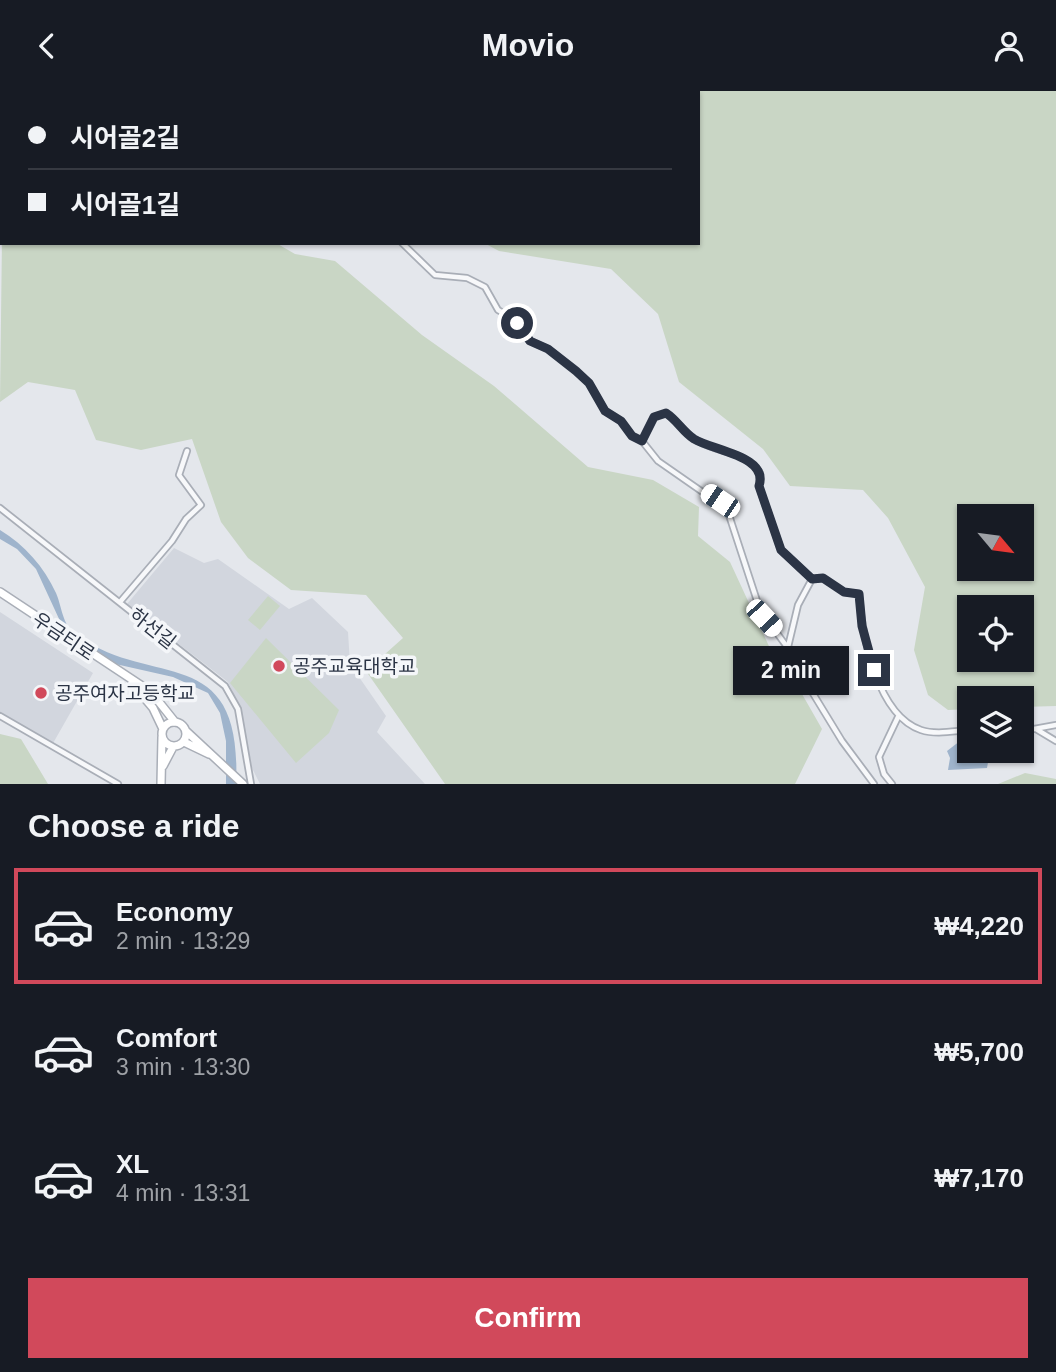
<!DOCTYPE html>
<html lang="en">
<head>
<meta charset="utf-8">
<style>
  body { margin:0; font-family:Arial,"Noto Sans KR",sans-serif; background:#242831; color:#f1f3f6; height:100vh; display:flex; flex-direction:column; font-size:26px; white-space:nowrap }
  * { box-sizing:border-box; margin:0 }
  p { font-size:23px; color:#9ea1a6 }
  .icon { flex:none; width:38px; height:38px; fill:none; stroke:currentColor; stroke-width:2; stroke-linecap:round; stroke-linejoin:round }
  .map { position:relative; height:693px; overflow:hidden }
  .panel { display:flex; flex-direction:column; background:#171b24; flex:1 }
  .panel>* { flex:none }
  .top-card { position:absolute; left:0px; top:0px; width:700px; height:154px; box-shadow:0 2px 5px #0004; display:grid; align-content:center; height:154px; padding:0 28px; background:#171b24 }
  .needle { width:46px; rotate:119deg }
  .fabs { position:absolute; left:957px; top:413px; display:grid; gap:14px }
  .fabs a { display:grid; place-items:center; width:77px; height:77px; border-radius:0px; background:#171b24; box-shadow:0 2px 5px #0004; font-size:35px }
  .end { position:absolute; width:32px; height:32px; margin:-16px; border:9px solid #2b3445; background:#fff; box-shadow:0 0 0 4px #fff }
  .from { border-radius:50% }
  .bubble { position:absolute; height:49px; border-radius:0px; background:#171b24; box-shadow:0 2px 5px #0004; font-size:23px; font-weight:800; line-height:49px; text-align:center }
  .car { position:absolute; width:21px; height:42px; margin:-21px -10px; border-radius:9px; box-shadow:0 0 5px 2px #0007; background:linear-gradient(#fff 24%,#345 0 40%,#fff 0 76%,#345 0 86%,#fff 0) }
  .top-card b { display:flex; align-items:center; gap:24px; height:66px; font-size:26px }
  .top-card b+b { border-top:2px solid #363941 }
  .top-card i { width:18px; height:18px; background:#f1f3f6 }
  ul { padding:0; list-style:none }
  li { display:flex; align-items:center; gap:21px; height:116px; margin:0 14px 10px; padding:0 14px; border:4px solid transparent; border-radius:0px }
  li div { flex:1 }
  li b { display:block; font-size:26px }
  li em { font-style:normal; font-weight:800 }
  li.selected { border-color:#d1495b }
  li>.icon { width:63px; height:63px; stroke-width:1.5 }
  h2 { padding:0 28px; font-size:32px; line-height:84px }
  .action { display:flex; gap:14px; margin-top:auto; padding:14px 28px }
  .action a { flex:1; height:80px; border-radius:0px; background:#d1495b; color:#fff; font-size:28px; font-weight:800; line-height:80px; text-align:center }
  header { display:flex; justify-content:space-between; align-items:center; height:91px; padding:0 28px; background:#171b24; font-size:32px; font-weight:800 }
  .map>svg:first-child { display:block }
  .built { fill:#d2d6de }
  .green { fill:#c9d6c5; fill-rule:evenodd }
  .water { fill:#9fb4cc }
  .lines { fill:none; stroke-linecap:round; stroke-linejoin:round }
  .minor-casing { stroke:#a9aeb7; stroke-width:8 }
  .secondary-casing { stroke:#a9aeb7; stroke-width:10 }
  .minor { stroke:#f7f8fa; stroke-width:4.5 }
  .secondary { stroke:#fff; stroke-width:7 }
  .route { stroke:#2b3445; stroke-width:9 }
  .poi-dot { fill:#d1495b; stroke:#f4f6f9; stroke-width:2.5 }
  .labels { text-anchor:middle; stroke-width:7; stroke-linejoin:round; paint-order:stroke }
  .street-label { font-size:19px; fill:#2b3445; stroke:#f4f6f9 }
  .poi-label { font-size:19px; fill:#2b3445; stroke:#f4f6f9; text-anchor:start }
</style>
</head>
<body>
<header><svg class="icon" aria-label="back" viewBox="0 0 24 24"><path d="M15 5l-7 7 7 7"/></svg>Movio<svg class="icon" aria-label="person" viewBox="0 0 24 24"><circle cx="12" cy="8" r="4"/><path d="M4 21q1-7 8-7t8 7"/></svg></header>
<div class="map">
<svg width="1056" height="693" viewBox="0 0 1056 693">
  <rect width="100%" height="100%" fill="#e4e7ec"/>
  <path class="built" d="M 174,457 L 204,472 L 218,468 L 289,518 L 312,507 L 348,541 L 350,573 L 386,625 L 377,641 L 425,693 L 260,693 L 252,677 L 241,619 L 228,591 L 127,513 Z
    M 0,521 L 93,582 L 52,654 L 0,622 Z"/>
  <path class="green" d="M 205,0 L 1056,0 L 1056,615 L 1022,616 L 1022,607 L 970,607 L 969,618 L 948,619 L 928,604 L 914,559 L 925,496 L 888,427 L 863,399 L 790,395 L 763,358 L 679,291 L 658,223 L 611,178 L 499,160 L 484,152 L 698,152 L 698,2 ZM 970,425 L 1022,425 L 1022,478 L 970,478 ZM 1022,516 L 1022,569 L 970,569 L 970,516 Z
    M 2,146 L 2,152 L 276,152 L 295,163 L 335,170 L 422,244 L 494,295 L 588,376 L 653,389 L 699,416 L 698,445 L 730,471 L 774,566 L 802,603 L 822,638 L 795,693 L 445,693 L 366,580 L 403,547 L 366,504 L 291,499 L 248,467 L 221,431 L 192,348 L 141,359 L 96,349 L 75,299 L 28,291 L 0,311 Z
    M 268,505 L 280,515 L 260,539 L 248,529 Z
    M 266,547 L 339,619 L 329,642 L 296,672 L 230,592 Z
    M 0,643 L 21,648 L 48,693 L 0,693 Z
    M 1025,682 L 1056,688 L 1056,693 L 998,693 Z"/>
  <path class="water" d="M 0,439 C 25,454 44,476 56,502 C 61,513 63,534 73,541 C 148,601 243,546 236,693 L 226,693 L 226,650 L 220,622 L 208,602 L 173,586 L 111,572 L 66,543 L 36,478 L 17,458 L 0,448 Z
    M 969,643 L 970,660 L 990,660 L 987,677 L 948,679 L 950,667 L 947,660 Z"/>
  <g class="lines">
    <defs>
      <path id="minor" d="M 402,152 L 435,184 L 467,187 L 485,196 L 498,219 L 514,228 L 530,250 L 548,258 L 577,280 L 589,292 L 605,320 L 621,330 L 632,345 L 642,350 L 658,370 L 727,418 L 760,519 L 793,564 L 798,578 L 842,650 L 874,693
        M 642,350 L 654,326 L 666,322 C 678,330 685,343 698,350 C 718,362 748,361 760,382 L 759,395 L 781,459 L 812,488 L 823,487 L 844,501 L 859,503 C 862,545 877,624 921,639 C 936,644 954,640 970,639
        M 0,417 L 225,595 L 238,618 L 251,693
        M 120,511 L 172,450 L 186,428 L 201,414 L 179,384 L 187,360
        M 788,556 L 798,514 L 812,488
        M 0,625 L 118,693
        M 1022,636 L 1034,638 L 1056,634
        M 1036,638 L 1056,650
        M 892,693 L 884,683 L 879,666 L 898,626"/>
      <path id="secondary" d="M 0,501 L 151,601 L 175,631
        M 132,592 L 153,617 L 163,638
        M162 643a12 12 0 1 1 24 0a12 12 0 1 1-24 0Z
        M 186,640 L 243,693
        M 184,651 L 209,663
        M 163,675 L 173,656
        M 161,693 L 162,646"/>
    </defs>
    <use href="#minor" class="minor-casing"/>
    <use href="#secondary" class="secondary-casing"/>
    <use href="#minor" class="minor"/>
    <use href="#secondary" class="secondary"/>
  </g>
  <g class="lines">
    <path class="route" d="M 517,232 L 530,250 L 548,258 L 576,280 L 589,292 L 605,320 L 621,330 L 632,345 L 642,350 L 654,326 L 666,322 C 677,329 683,341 694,348 C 714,360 769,365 759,395 L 781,459 L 812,488 L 823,487 L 844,501 L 859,503 L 862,535 L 874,579"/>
  </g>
  <g class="poi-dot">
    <circle cx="279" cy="575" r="7"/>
    <circle cx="41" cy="602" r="7"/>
  </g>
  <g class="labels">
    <g class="street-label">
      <text transform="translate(153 537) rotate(38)" y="7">하선길</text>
      <text transform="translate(64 545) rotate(34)" y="7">우금티로</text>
    </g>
    <g class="poi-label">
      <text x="293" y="582">공주교육대학교</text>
      <text x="55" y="609">공주여자고등학교</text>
    </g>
  </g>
</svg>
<div class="fabs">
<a><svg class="needle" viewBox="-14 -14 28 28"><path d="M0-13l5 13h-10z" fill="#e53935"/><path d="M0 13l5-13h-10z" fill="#9ea1a6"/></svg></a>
<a><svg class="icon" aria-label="locate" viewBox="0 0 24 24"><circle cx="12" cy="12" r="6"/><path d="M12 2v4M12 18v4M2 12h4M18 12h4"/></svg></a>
<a><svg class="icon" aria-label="layers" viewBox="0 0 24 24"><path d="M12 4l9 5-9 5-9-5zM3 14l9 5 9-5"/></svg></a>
</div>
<i class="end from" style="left:517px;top:232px"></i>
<i class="end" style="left:874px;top:579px"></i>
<div class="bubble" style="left:733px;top:555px;width:116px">2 min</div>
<i class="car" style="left:720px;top:410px;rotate:304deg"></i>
<i class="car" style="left:764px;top:527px;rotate:137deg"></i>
<div class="top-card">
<b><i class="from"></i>시어골2길</b>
<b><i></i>시어골1길</b>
</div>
</div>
<section class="panel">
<h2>Choose a ride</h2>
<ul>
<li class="selected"><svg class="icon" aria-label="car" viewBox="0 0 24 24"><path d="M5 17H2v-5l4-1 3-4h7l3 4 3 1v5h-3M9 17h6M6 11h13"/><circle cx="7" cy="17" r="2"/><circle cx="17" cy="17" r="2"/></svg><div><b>Economy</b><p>2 min · 13:29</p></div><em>₩4,220</em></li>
<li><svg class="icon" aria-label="car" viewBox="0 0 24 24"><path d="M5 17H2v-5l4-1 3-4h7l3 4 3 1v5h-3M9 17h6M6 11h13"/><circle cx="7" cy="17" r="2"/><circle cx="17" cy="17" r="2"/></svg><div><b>Comfort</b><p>3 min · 13:30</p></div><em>₩5,700</em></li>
<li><svg class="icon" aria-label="car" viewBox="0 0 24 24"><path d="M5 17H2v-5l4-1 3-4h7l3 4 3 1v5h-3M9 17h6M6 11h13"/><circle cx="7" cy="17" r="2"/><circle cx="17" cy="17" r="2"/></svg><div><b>XL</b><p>4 min · 13:31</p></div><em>₩7,170</em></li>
</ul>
<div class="action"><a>Confirm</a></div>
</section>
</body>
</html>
